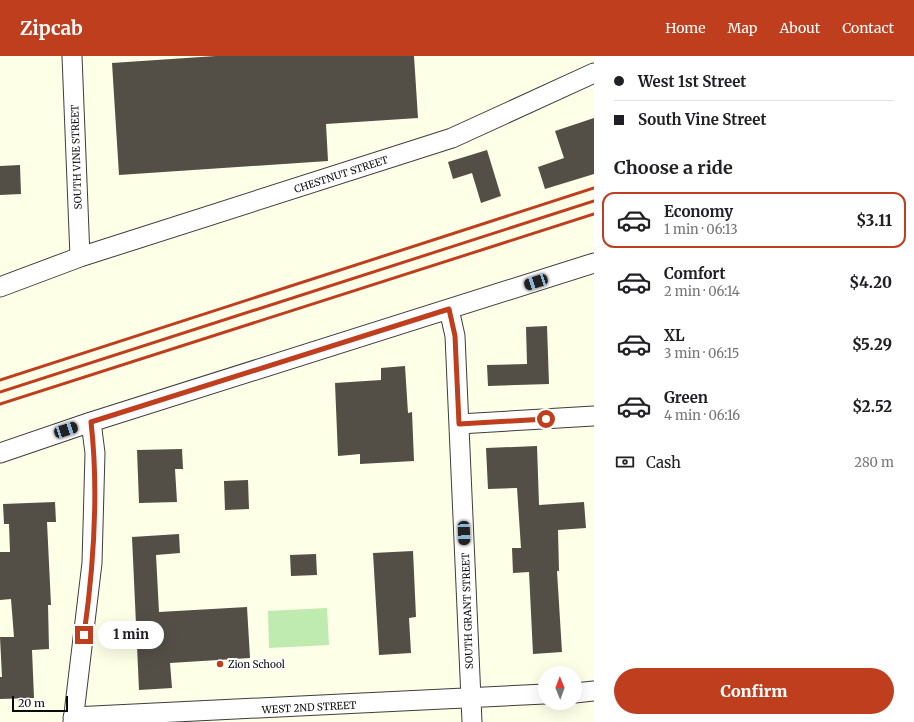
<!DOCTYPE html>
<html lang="en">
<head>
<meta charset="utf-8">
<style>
  body { margin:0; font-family:Merriweather,serif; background:#f6f6f6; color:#202124; height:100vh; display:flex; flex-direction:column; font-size:15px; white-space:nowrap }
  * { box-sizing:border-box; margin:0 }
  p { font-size:13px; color:#757577 }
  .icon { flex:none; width:22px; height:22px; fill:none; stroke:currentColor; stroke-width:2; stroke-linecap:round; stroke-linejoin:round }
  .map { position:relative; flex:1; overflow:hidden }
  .side { display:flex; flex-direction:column; background:#fff; width:320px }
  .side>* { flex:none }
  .top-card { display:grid; align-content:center; height:88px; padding:0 20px; background:#fff }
  .needle { width:26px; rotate:359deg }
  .controls { position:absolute; left:538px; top:610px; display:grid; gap:8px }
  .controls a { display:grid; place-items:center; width:44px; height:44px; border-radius:50%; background:#fff; box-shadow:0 4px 16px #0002; font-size:20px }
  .scale { position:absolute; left:12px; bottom:10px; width:56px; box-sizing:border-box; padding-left:4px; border:2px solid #0a0a0a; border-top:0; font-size:11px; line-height:14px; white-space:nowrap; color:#0a0a0a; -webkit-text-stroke:3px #fff; paint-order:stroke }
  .end { position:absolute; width:18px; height:18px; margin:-9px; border:5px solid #be3e1e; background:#fff; box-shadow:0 0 0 2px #fff }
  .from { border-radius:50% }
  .bubble { position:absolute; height:28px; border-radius:14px; background:#fff; box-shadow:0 4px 16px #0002; font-size:13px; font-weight:800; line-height:28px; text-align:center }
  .car { position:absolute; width:12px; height:24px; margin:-12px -6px; border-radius:5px; box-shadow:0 0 3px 1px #0007; background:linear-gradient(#222 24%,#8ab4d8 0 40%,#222 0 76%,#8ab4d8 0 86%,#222 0) }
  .top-card b { display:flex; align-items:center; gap:14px; height:38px; font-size:15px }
  .top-card b+b { border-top:1px solid #e0e0e0 }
  .top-card i { width:10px; height:10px; background:#202124 }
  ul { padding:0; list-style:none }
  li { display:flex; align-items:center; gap:12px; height:56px; margin:0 8px 6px; padding:0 12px; border:2px solid transparent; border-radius:12px }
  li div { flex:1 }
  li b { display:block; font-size:15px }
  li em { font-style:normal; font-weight:800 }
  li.on { border-color:#be3e1e }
  li>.icon { width:36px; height:36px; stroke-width:1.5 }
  h2 { padding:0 20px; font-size:18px; line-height:48px }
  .pay { display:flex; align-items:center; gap:10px; height:44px; padding:0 20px; font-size:15px }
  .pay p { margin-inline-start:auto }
  .cta { display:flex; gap:8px; margin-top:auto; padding:8px 20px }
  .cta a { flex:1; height:46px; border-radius:24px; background:#be3e1e; color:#fff; font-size:16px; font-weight:800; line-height:46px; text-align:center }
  header { display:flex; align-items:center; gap:24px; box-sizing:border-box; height:56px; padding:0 20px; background:#be3e1e; color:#fff }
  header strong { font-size:19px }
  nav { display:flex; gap:22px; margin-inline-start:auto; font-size:14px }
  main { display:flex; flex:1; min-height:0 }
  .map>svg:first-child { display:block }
  .green { fill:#bfeab0 }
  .building { fill:#534e46 }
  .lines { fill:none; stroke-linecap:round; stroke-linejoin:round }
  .street-casing { stroke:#3d3d3d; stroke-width:21 }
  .street { stroke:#fff; stroke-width:19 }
  .rail { stroke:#be3e1e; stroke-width:3 }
  .route { stroke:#be3e1e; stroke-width:5 }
  .poi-dot { fill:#be3e1e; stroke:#fff; stroke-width:1.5 }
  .labels { text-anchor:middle; stroke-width:4; stroke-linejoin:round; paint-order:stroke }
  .street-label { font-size:10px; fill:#0a0a0a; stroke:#fff }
  .poi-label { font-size:10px; fill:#0a0a0a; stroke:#fff; text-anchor:start }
</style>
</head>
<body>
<header>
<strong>Zipcab</strong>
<nav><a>Home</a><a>Map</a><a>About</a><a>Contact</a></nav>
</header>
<main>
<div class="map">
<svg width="594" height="666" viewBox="0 0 594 666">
  <rect width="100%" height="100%" fill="#feffe7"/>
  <path class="green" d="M 327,552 L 329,589 L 269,592 L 268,555 Z"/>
  <path class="building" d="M 216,0 L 414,0 L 418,62 L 326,68 L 328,105 L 119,119 L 112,7 Z
    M 594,62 L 594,118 L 545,133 L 538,111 L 564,102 L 555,75 Z
    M 487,94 L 501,140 L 481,147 L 472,117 L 453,123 L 448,106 Z
    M 20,109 L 21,138 L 0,139 L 0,110 Z
    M 547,270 L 549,328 L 488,330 L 487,309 L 527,308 L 526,271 Z
    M 405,310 L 408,357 L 412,356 L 414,405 L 360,408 L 360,398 L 338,400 L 335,327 L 381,324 L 381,312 Z
    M 537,390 L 539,449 L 584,446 L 586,472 L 558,474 L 559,515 L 557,515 L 562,596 L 533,598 L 529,516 L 513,517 L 512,492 L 521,492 L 517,432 L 488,433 L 486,392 Z
    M 182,393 L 183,413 L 175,413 L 177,446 L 139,447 L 137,394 Z
    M 248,424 L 249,453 L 225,454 L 224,425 Z
    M 55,446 L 56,466 L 47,466 L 51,549 L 48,549 L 49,593 L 32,594 L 34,642 L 0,643 L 0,621 L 2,621 L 0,581 L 14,581 L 11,543 L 0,544 L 0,496 L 10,496 L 9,468 L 4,468 L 3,448 Z
    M 179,478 L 180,497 L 156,499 L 159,556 L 247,551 L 250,602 L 170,607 L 172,632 L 139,634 L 132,481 Z
    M 413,495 L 416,561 L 409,562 L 411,597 L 379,599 L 373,497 Z
    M 316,498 L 317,519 L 291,520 L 290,499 Z"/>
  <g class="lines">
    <defs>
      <path id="street" d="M 72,0 L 80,201
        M 0,231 L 80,201 L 452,82 L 594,17
        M 449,253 L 455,280 L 472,666
        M 459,368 L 594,360
        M 0,397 L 91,366 L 594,207
        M 575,637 L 594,635
        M 73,661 L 545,638
        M 73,666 L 92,507 L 95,397 L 91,366"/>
    </defs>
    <use href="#street" class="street-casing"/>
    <use href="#street" class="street"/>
    <path class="rail" d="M 0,324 L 594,132
      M 0,336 L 594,145
      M 0,348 L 594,158"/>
  </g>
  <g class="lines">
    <path class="route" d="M 84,579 C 94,508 99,436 91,366 L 449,253 L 455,280 L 459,368 L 546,363"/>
  </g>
  <circle class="poi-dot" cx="220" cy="608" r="4"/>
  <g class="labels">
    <g class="street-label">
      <text transform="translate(76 101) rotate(-92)" y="4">SOUTH VINE STREET</text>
      <text transform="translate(341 118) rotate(-18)" y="4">CHESTNUT STREET</text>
      <text transform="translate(467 555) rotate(-92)" y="4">SOUTH GRANT STREET</text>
      <text transform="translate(309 651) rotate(-3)" y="4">WEST 2ND STREET</text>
    </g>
    <g class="poi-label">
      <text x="228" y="612">Zion School</text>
    </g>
  </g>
</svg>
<div class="controls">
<a><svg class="needle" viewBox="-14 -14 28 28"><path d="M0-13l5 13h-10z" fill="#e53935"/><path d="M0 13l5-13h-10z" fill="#757577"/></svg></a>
</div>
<div class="scale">20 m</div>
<i class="end from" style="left:546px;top:363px"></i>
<i class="end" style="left:84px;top:579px"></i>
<div class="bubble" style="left:98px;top:565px;width:66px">1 min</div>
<i class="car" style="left:536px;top:226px;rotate:252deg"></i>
<i class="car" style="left:66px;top:374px;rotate:72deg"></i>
<i class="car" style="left:464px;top:477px;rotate:178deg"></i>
</div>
<section class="side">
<div class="top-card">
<b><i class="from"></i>West 1st Street</b>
<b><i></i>South Vine Street</b>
</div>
<h2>Choose a ride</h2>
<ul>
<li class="on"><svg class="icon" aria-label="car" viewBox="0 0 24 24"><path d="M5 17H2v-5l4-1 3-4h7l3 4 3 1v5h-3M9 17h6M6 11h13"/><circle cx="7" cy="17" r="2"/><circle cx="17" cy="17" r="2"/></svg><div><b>Economy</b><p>1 min · 06:13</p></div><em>$3.11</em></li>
<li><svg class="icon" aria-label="car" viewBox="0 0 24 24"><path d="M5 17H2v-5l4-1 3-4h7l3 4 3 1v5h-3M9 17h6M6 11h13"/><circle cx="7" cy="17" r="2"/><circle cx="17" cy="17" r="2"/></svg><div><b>Comfort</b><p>2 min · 06:14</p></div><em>$4.20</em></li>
<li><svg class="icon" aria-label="car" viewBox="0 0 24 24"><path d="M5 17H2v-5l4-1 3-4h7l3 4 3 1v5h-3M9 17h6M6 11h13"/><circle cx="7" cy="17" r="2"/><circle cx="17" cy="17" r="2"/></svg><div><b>XL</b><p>3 min · 06:15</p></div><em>$5.29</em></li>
<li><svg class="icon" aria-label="car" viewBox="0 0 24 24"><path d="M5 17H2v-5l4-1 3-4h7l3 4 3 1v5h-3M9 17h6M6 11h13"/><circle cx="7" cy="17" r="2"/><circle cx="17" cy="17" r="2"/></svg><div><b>Green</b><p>4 min · 06:16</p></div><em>$2.52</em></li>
</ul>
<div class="pay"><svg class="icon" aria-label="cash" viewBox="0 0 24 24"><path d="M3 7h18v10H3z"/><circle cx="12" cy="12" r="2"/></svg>Cash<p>280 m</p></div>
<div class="cta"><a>Confirm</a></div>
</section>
</main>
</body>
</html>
